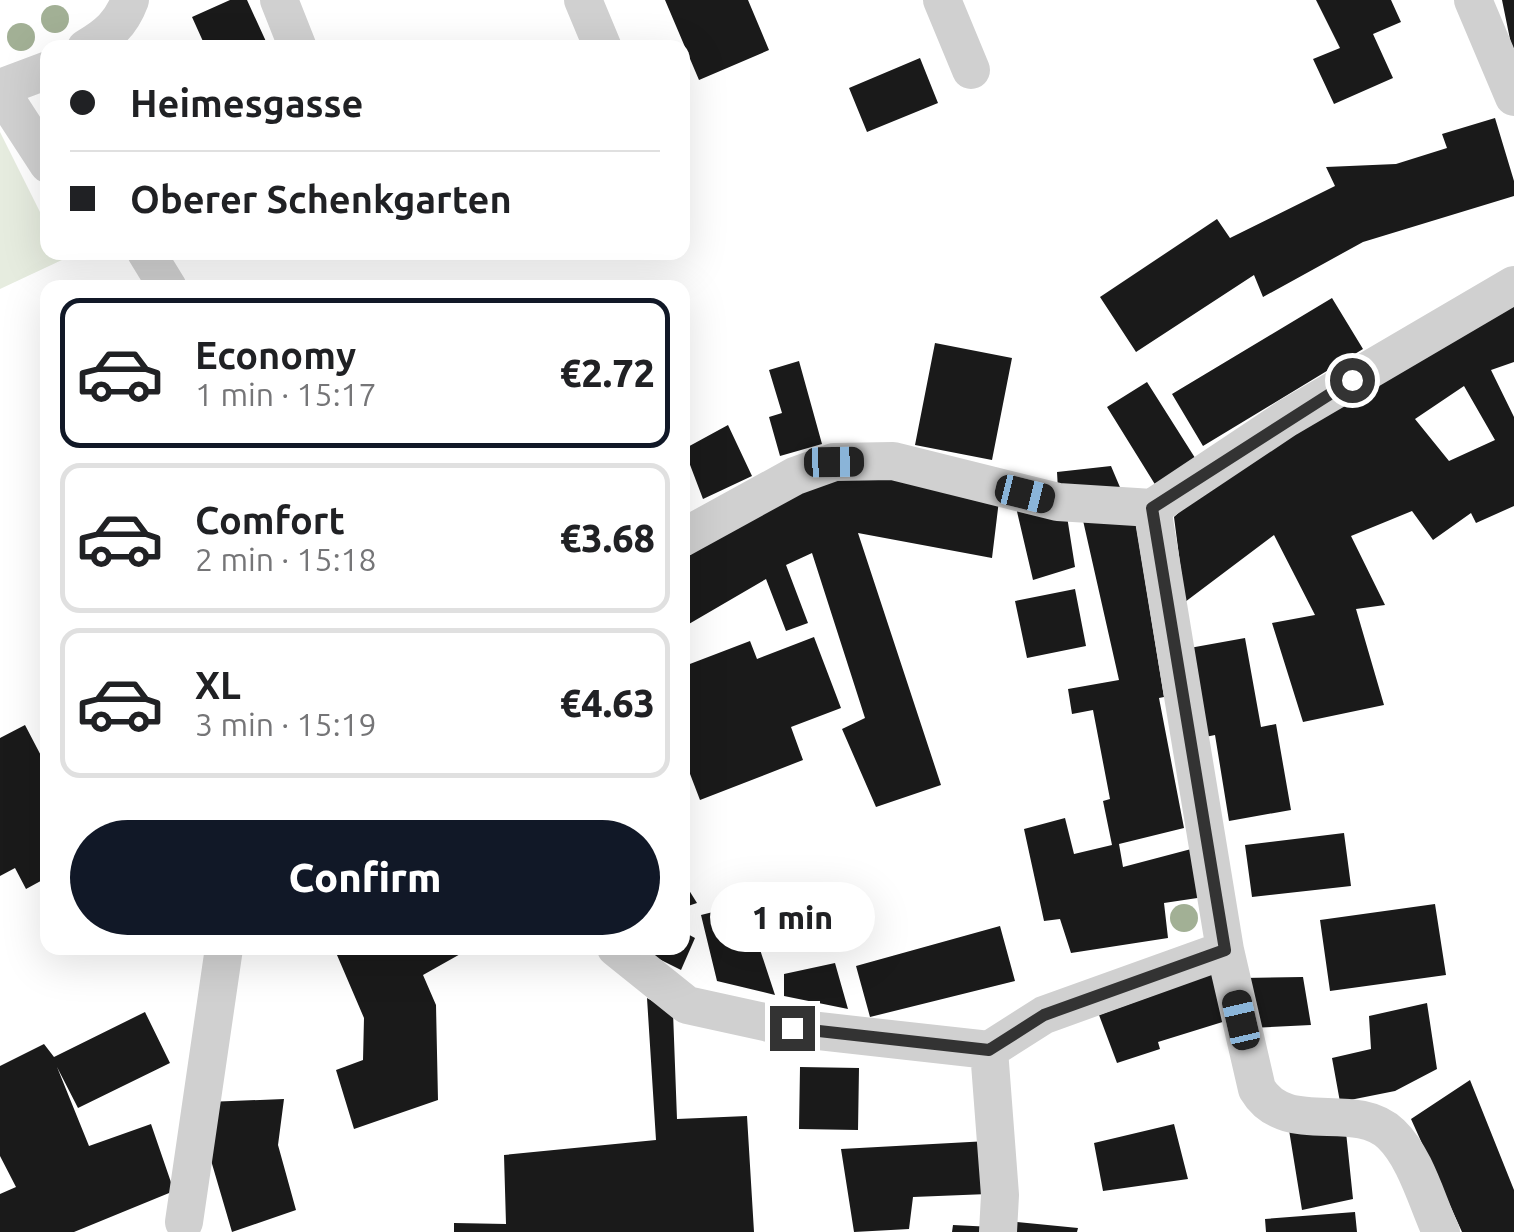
<!DOCTYPE html>
<html lang="en">
<head>
<meta charset="utf-8">
<style>
  body { margin:0; font-family:Ubuntu,sans-serif; background:#f2f2f2; color:#202124; height:100vh; display:flex; flex-direction:column; font-size:38px; white-space:nowrap }
  * { box-sizing:border-box; margin:0 }
  p { font-size:32px; color:#757577 }
  .icon { flex:none; width:55px; height:55px; fill:none; stroke:currentColor; stroke-width:2; stroke-linecap:round; stroke-linejoin:round }
  .map { position:relative; flex:1; overflow:hidden }
  .sheet { position:absolute; left:40px; top:280px; width:650px; height:675px; display:flex; flex-direction:column; background:#fff; border-radius:20px; box-shadow:0 10px 40px #0002 }
  .sheet>* { flex:none }
  .top-card { position:absolute; left:40px; top:40px; width:650px; height:220px; border-radius:20px; box-shadow:0 10px 40px #0002; display:grid; align-content:center; height:220px; padding:0 30px; background:#fff }
  .end { position:absolute; width:45px; height:45px; margin:-22px; border:12px solid #333; background:#fff; box-shadow:0 0 0 5px #fff }
  .from { border-radius:50% }
  .bubble { position:absolute; height:70px; border-radius:35px; background:#fff; box-shadow:0 10px 40px #0002; font-size:32px; font-weight:800; line-height:70px; text-align:center }
  .car { position:absolute; width:30px; height:60px; margin:-30px -15px; border-radius:12px; box-shadow:0 0 8px 2px #0007; background:linear-gradient(#222 24%,#8ab4d8 0 40%,#222 0 76%,#8ab4d8 0 86%,#222 0) }
  .top-card b { display:flex; align-items:center; gap:35px; height:95px; font-size:38px }
  .top-card b+b { border-top:2px solid #e0e0e0 }
  .top-card i { width:25px; height:25px; background:#202124 }
  ul { padding:18px 0 0; list-style:none }
  li { display:flex; align-items:center; gap:30px; height:150px; margin:0 20px 15px; padding:0 10px; border:5px solid #e0e0e0; border-radius:20px }
  li div { flex:1 }
  li b { display:block; font-size:38px }
  li em { font-style:normal; font-weight:800 }
  li.selected { border-color:#111827 }
  li>.icon { width:90px; height:90px; stroke-width:1.5 }
  .cta { display:flex; gap:20px; margin-top:auto; padding:20px 30px }
  .cta a { flex:1; height:115px; border-radius:60px; background:#111827; color:#fff; font-size:40px; font-weight:800; line-height:115px; text-align:center }
  .map>svg:first-child { display:block }
  .green { fill:#e6ecdf }
  .building { fill:#1a1a1a; fill-rule:evenodd }
  .lines { fill:none; stroke-linecap:round; stroke-linejoin:round }
  .minor { stroke:#d0d0d0; stroke-width:38 }
  .tree { fill:#a2b095 }
  .route { stroke:#333; stroke-width:12 }
</style>
</head>
<body>
<div class="map">
<svg width="1514" height="1232" viewBox="0 0 1514 1232">
  <rect width="100%" height="100%" fill="#fff"/>
  <path class="green" d="M 0,132 L 47,226 L 48,252 L 61,253 L 64,259 L 0,289 Z"/>
  <path class="building" d="M 230,0 L 247,0 L 269,48 L 206,48 L 192,17 Z
    M 665,0 L 748,0 L 769,50 L 699,80 Z
    M 1316,0 L 1391,0 L 1401,22 L 1373,34 L 1393,78 L 1334,104 L 1313,59 L 1340,48 Z
    M 1502,0 L 1514,0 L 1514,48 L 1512,49 Z
    M 920,58 L 938,103 L 867,132 L 849,88 Z
    M 1495,118 L 1514,181 L 1514,196 L 1363,242 L 1263,297 L 1254,275 L 1136,352 L 1100,297 L 1217,219 L 1230,238 L 1335,186 L 1326,167 L 1396,164 L 1447,148 L 1442,134 Z
    M 1332,298 L 1363,349 L 1203,446 L 1172,394 Z
    M 1514,298 L 1514,362 L 1491,370 L 1514,417 L 1514,506 L 1476,523 L 1471,513 L 1433,540 L 1412,511 L 1351,536 L 1385,605 L 1356,609 L 1384,705 L 1303,722 L 1272,623 L 1315,615 L 1274,535 L 1185,602 L 1174,517 L 1212,482 ZM 1464,386 L 1495,440 L 1449,461 L 1415,419 Z
    M 935,343 L 1012,358 L 992,460 L 915,445 Z
    M 799,361 L 822,444 L 780,456 L 769,417 L 782,413 L 769,370 Z
    M 1147,382 L 1197,461 L 1156,486 L 1107,407 Z
    M 728,425 L 752,476 L 703,499 L 684,449 Z
    M 1111,466 L 1122,492 L 1058,490 L 1057,472 Z
    M 836,477 L 929,481 L 1000,492 L 992,558 L 858,533 L 941,785 L 876,807 L 842,729 L 865,718 L 812,553 L 786,565 L 808,623 L 786,631 L 766,579 L 682,628 L 682,554 L 763,507 Z
    M 1015,503 L 1066,510 L 1075,567 L 1033,580 Z
    M 1082,516 L 1136,525 L 1164,697 L 1159,698 L 1184,828 L 1119,844 L 1123,867 L 1195,848 L 1204,897 L 1164,903 L 1168,938 L 1071,953 L 1060,919 L 1044,921 L 1024,829 L 1065,818 L 1074,854 L 1112,845 L 1103,801 L 1110,799 L 1093,710 L 1072,714 L 1068,689 L 1119,680 Z
    M 1075,589 L 1086,646 L 1027,658 L 1015,601 Z
    M 814,637 L 841,708 L 791,727 L 803,760 L 700,800 L 682,753 L 682,667 L 750,641 L 757,659 Z
    M 1245,638 L 1261,727 L 1276,724 L 1291,810 L 1229,821 L 1215,735 L 1200,738 L 1184,649 Z
    M 25,725 L 48,769 L 48,877 L 26,889 L 15,868 L 0,876 L 0,738 Z
    M 1344,833 L 1351,886 L 1252,897 L 1245,845 Z
    M 682,879 L 697,903 L 682,908 Z
    M 745,904 L 775,995 L 717,981 L 701,915 Z
    M 1435,904 L 1446,975 L 1330,991 L 1320,920 Z
    M 1000,926 L 1015,981 L 870,1017 L 856,966 Z
    M 682,931 L 695,938 L 681,970 L 637,948 L 682,948 Z
    M 334,948 L 471,948 L 423,975 L 436,1005 L 438,1100 L 354,1129 L 336,1070 L 363,1060 L 364,1018 Z
    M 835,963 L 848,1009 L 784,996 L 784,974 Z
    M 1217,972 L 1229,1020 L 1158,1042 L 1160,1049 L 1117,1063 L 1099,1015 Z
    M 1303,977 L 1311,1025 L 1251,1028 L 1243,978 Z
    M 647,998 L 673,1012 L 677,1119 L 747,1116 L 754,1232 L 454,1232 L 454,1223 L 506,1224 L 504,1155 L 656,1140 Z
    M 1427,1003 L 1437,1069 L 1395,1091 L 1340,1102 L 1332,1058 L 1371,1049 L 1369,1016 Z
    M 145,1012 L 170,1063 L 78,1108 L 57,1067 L 89,1146 L 151,1124 L 174,1191 L 74,1232 L 0,1232 L 0,1194 L 16,1187 L 0,1156 L 0,1066 L 44,1044 L 54,1057 Z
    M 800,1067 L 859,1068 L 858,1130 L 799,1129 Z
    M 1470,1080 L 1514,1190 L 1514,1232 L 1462,1232 L 1411,1119 Z
    M 284,1099 L 278,1145 L 296,1210 L 232,1232 L 210,1157 L 207,1102 Z
    M 1174,1124 L 1188,1179 L 1103,1191 L 1094,1143 Z
    M 1289,1130 L 1346,1132 L 1353,1199 L 1302,1210 Z
    M 988,1141 L 988,1194 L 913,1197 L 909,1229 L 854,1232 L 841,1149 Z
    M 1355,1212 L 1357,1232 L 1266,1232 L 1265,1219 Z
    M 1017,1222 L 1078,1228 L 1077,1232 L 1016,1232 Z
    M 953,1225 L 993,1227 L 993,1232 L 952,1232 Z"/>
  <g class="lines">
    <path class="minor" d="M 279,0 L 298,48
      M 583,0 L 603,48
      M 942,0 L 971,70
      M 1473,0 L 1514,97
      M 86,48 C 108,35 121,24 130,0
      M 0,88 L 48,70
      M 0,90 L 48,164
      M 146,252 L 168,288
      M 1152,508 L 1225,950 L 1257,1089 C 1286,1138 1354,1099 1391,1134 C 1416,1158 1427,1202 1441,1232
      M 1152,508 L 1287,418 L 1514,285
      M 682,538 L 795,476 L 834,462 L 893,461 L 1058,502 L 1152,508
      M 616,948 L 687,1005 L 792,1028 L 989,1050 L 1044,1015 L 1225,950
      M 989,1050 L 1000,1195 L 998,1232
      M 184,1222 L 224,948"/>
  </g>
  <g class="tree">
    <circle cx="55" cy="19" r="14"/>
    <circle cx="21" cy="37" r="14"/>
    <circle cx="1184" cy="918" r="14"/>
  </g>
  <g class="lines">
    <path class="route" d="M 792,1028 L 989,1050 L 1044,1015 L 1225,950 L 1152,508 L 1352,380"/>
  </g>
</svg>
<i class="end from" style="left:1352px;top:380px"></i>
<i class="end" style="left:792px;top:1028px"></i>
<div class="bubble" style="left:710px;top:882px;width:165px">1 min</div>
<i class="car" style="left:834px;top:462px;rotate:89deg"></i>
<i class="car" style="left:1025px;top:494px;rotate:104deg"></i>
<i class="car" style="left:1241px;top:1020px;rotate:347deg"></i>
<div class="top-card">
<b><i class="from"></i>Heimesgasse</b>
<b><i></i>Oberer Schenkgarten</b>
</div>
<section class="sheet">
<ul>
<li class="selected"><svg class="icon" aria-label="car" viewBox="0 0 24 24"><path d="M5 17H2v-5l4-1 3-4h7l3 4 3 1v5h-3M9 17h6M6 11h13"/><circle cx="7" cy="17" r="2"/><circle cx="17" cy="17" r="2"/></svg><div><b>Economy</b><p>1 min · 15:17</p></div><em>€2.72</em></li>
<li><svg class="icon" aria-label="car" viewBox="0 0 24 24"><path d="M5 17H2v-5l4-1 3-4h7l3 4 3 1v5h-3M9 17h6M6 11h13"/><circle cx="7" cy="17" r="2"/><circle cx="17" cy="17" r="2"/></svg><div><b>Comfort</b><p>2 min · 15:18</p></div><em>€3.68</em></li>
<li><svg class="icon" aria-label="car" viewBox="0 0 24 24"><path d="M5 17H2v-5l4-1 3-4h7l3 4 3 1v5h-3M9 17h6M6 11h13"/><circle cx="7" cy="17" r="2"/><circle cx="17" cy="17" r="2"/></svg><div><b>XL</b><p>3 min · 15:19</p></div><em>€4.63</em></li>
</ul>
<div class="cta"><a>Confirm</a></div>
</section>
</div>
</body>
</html>
